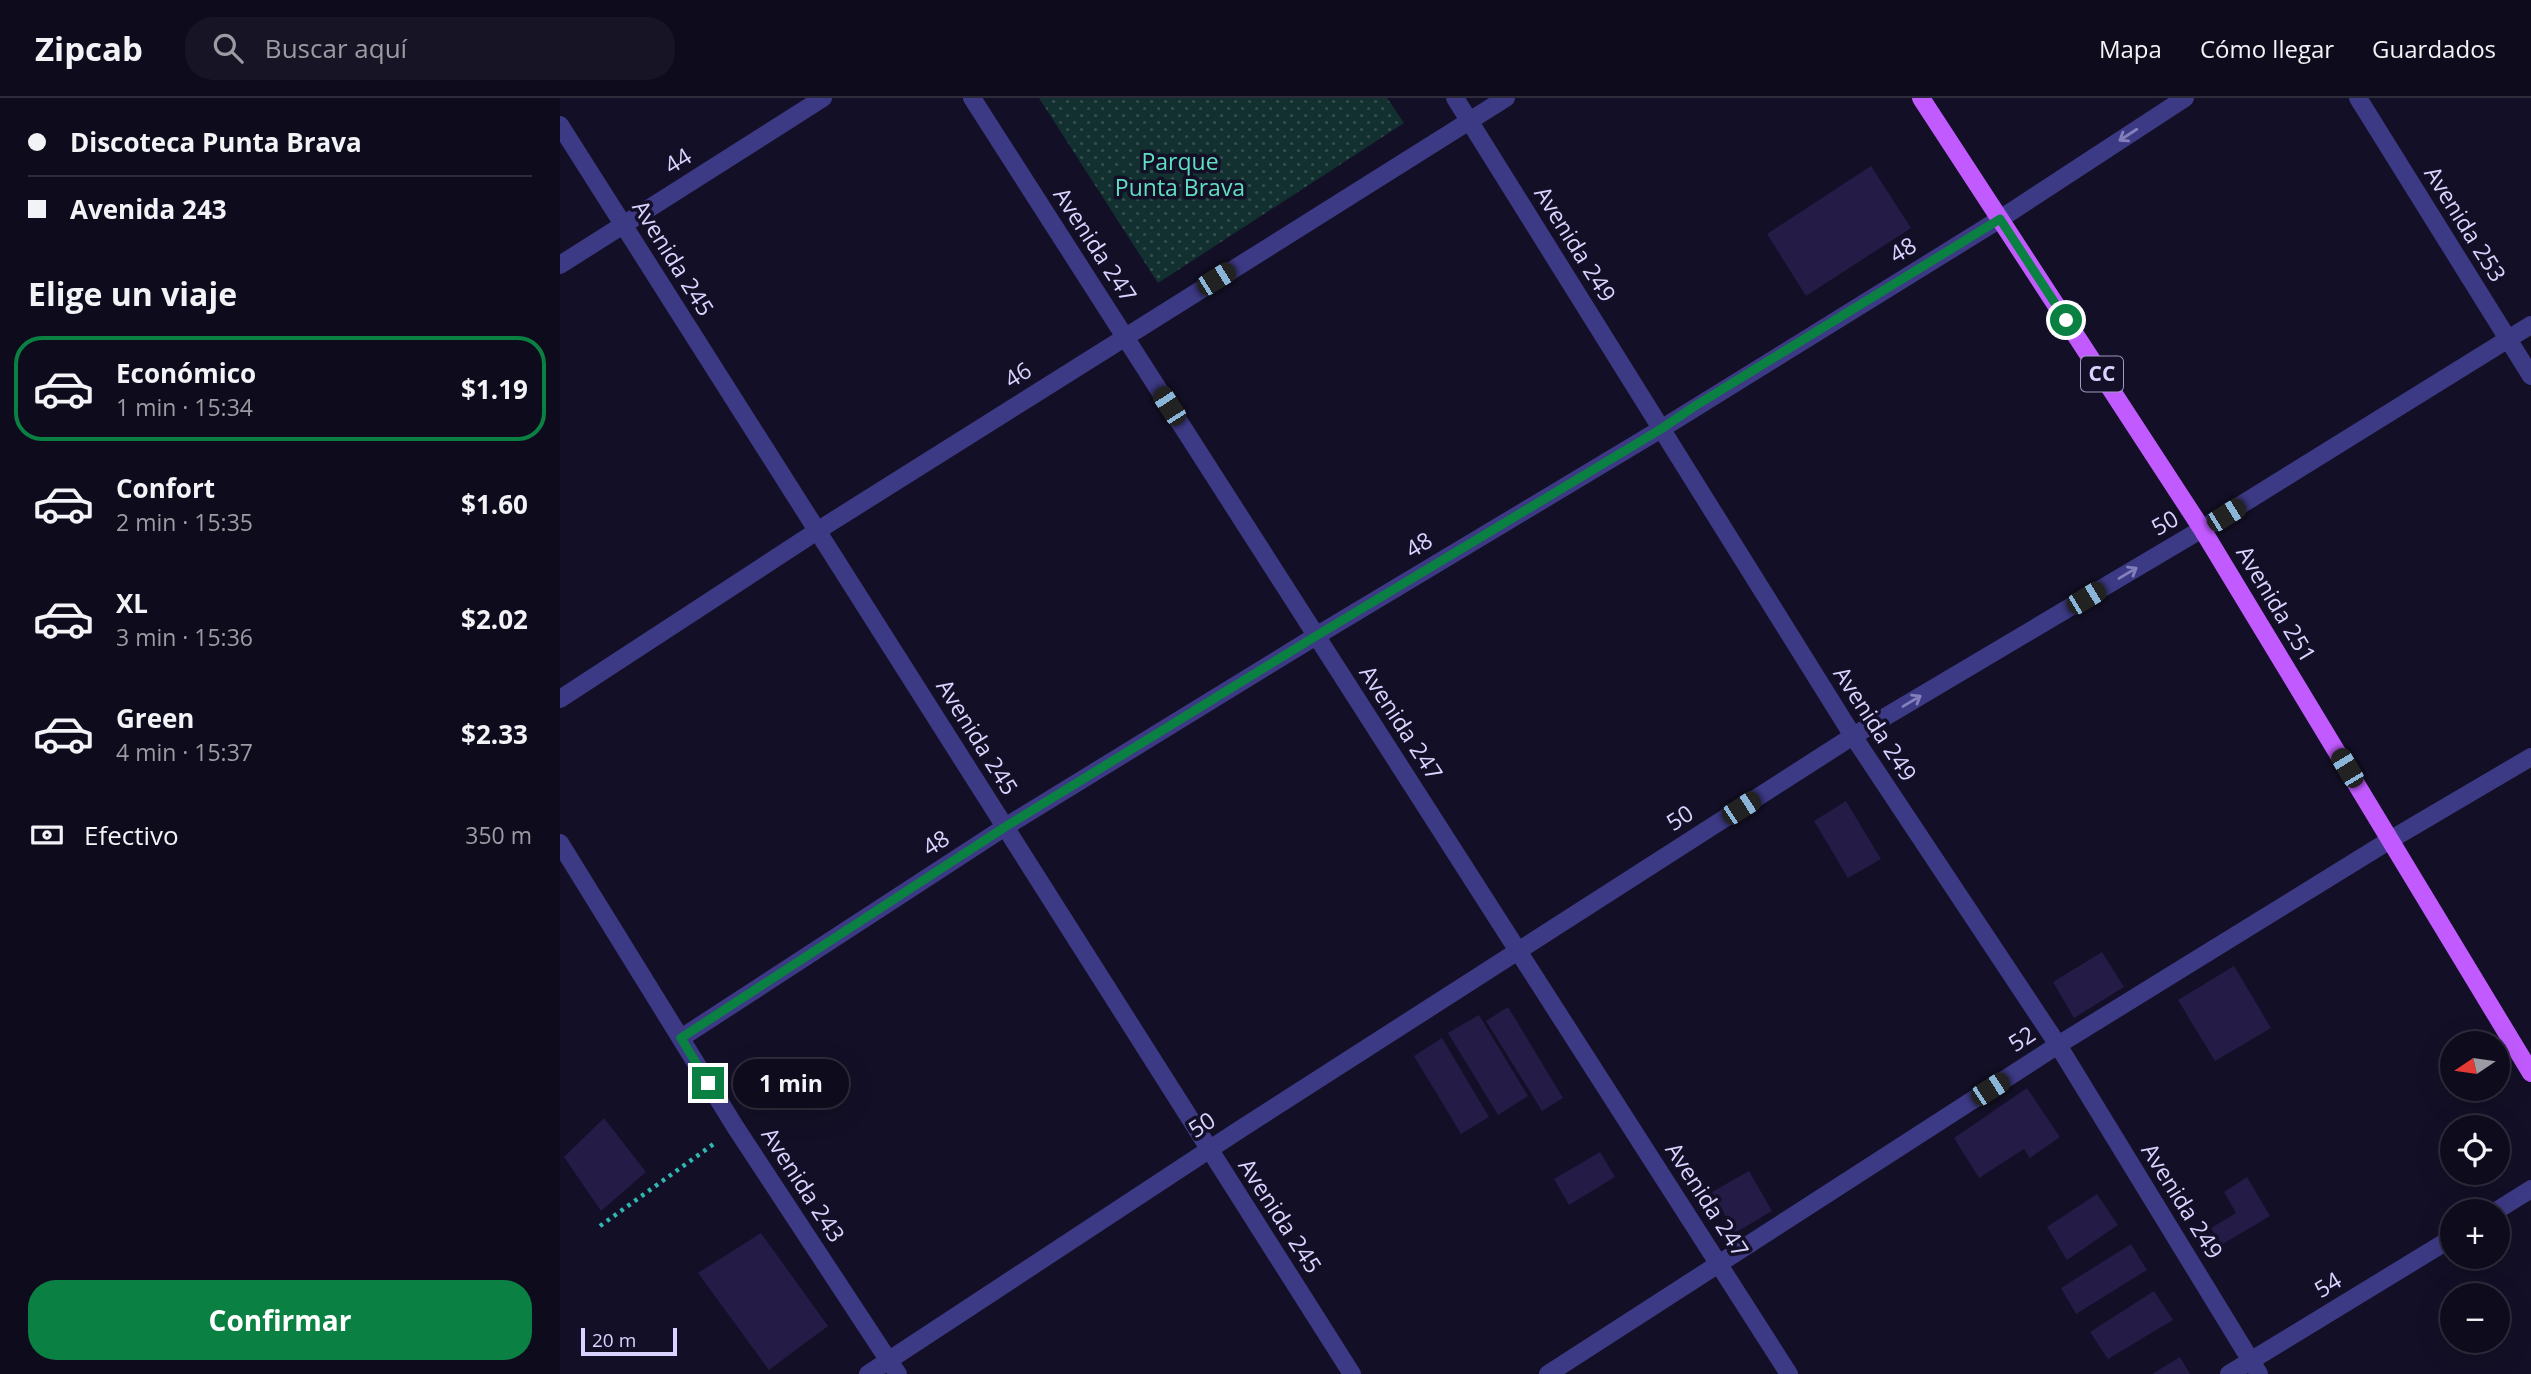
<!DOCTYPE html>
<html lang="es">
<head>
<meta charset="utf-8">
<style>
  body { margin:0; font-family:"Open Sans",sans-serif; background:#171425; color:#f1f3f6; height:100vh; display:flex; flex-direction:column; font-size:26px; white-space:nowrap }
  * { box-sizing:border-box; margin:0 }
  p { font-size:23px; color:#9b9ba3 }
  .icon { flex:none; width:38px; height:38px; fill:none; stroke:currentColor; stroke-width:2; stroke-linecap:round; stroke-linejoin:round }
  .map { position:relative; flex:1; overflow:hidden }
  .panel { display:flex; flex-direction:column; background:#0e0b1c; width:560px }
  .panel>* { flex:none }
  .hud { display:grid; align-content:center; height:154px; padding:0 28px; background:#0e0b1c }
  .needle { width:46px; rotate:257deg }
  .fabs { position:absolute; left:1880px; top:933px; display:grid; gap:14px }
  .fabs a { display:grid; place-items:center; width:70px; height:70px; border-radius:50%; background:#0e0b1c; box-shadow:0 7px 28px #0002,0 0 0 2px #2e2b3b; font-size:35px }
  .scale { position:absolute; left:21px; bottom:18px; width:96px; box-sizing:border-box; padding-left:7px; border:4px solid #d9d4ff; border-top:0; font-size:19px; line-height:24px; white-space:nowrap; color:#d9d4ff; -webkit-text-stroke:5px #130f26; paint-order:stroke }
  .end { position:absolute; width:32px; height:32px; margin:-16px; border:9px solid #0b8043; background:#fff; box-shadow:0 0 0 4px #fff }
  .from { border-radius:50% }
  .bubble { position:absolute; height:49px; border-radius:24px; background:#0e0b1c; box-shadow:0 7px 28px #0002,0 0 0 2px #2e2b3b; font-size:23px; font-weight:700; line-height:49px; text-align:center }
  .car { position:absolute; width:21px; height:42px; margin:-21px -10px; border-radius:9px; box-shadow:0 0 5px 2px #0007; background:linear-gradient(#222 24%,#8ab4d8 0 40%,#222 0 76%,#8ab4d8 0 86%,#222 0) }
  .hud b { display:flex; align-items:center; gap:24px; height:66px; font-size:26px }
  .hud b+b { border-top:2px solid #2e2b3b }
  .hud i { width:18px; height:18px; background:#f1f3f6 }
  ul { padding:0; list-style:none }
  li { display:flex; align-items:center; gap:21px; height:105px; margin:0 14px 10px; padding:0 14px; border:4px solid transparent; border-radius:28px }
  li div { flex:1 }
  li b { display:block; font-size:26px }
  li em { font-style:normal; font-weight:700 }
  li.current { border-color:#0b8043 }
  li>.icon { width:63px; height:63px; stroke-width:1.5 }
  h2 { padding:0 28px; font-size:32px; line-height:84px }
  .pay { display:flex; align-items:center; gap:18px; height:77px; padding:0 28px; font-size:26px }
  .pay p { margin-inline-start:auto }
  .primary-button { display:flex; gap:14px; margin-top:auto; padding:14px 28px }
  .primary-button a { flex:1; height:80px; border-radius:28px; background:#0b8043; color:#fff; font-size:28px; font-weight:700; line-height:80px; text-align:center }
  header { display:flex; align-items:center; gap:42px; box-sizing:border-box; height:98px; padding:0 35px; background:#0e0b1c; border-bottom:2px solid #2e2b3b }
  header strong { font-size:33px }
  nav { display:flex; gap:38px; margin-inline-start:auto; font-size:24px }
  .search { width:490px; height:63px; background:#171425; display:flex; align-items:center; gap:18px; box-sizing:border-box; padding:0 24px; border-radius:28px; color:#9b9ba3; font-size:26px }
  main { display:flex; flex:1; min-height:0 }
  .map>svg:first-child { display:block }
  .grass { fill:url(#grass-dots) }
  .building { fill:#241b47 }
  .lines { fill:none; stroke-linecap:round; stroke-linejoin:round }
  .path { stroke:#2fb8b0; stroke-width:4.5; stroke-dasharray:3.5 5; stroke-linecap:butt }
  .minor { stroke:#3d3a85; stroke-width:18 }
  .tertiary { stroke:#3d3a85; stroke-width:18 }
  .primary { stroke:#c25bff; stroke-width:18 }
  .oneway { stroke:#837fbc }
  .route { stroke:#0b8043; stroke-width:9 }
  .labels { text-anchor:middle; stroke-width:7; stroke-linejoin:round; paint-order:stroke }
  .shield { fill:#130f26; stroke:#9e99be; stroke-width:2 }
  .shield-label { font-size:21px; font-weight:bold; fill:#d9d4ff }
  .street-label { font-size:23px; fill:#d9d4ff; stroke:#130f26 }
  .park-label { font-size:23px; fill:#5fe0c0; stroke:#130f26 }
</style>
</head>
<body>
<header>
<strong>Zipcab</strong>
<div class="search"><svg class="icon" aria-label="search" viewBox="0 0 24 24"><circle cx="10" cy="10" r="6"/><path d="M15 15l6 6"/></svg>Buscar aquí</div>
<nav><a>Mapa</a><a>Cómo llegar</a><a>Guardados</a></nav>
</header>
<main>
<section class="panel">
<div class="hud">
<b><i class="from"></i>Discoteca Punta Brava</b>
<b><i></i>Avenida 243</b>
</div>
<h2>Elige un viaje</h2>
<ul>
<li class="current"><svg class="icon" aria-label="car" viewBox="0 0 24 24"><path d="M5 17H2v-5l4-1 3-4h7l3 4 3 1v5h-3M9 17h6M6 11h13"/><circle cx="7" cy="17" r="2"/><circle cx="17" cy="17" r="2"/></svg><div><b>Económico</b><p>1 min · 15:34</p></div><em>$1.19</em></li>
<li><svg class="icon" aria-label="car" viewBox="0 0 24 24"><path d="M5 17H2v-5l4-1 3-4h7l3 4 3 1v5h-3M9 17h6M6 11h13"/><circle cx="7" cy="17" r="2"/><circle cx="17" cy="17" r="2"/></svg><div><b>Confort</b><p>2 min · 15:35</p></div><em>$1.60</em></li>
<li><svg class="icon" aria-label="car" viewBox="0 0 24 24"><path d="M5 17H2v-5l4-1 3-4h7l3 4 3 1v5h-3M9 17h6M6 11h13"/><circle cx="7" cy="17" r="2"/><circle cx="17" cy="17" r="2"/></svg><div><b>XL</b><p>3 min · 15:36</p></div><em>$2.02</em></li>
<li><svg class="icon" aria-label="car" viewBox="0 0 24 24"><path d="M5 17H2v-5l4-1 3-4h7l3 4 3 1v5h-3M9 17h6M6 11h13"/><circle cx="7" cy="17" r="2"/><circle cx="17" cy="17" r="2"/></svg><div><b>Green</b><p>4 min · 15:37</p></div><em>$2.33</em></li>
</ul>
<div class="pay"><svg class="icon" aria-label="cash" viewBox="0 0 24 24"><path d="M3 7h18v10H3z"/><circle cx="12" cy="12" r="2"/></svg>Efectivo<p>350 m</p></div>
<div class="primary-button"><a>Confirmar</a></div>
</section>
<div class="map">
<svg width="1971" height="1276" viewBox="0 0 1971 1276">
  <defs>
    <pattern id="grass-dots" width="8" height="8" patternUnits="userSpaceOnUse" patternTransform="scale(1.75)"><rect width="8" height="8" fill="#12302f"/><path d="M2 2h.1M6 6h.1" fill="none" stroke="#344d4e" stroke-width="1.8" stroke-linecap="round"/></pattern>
  </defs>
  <rect width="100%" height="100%" fill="#130f26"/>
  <path class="grass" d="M 479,0 L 827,0 L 844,25 L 598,185 Z"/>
  <path class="building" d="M 1311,68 L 1351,130 L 1246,198 L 1207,136 Z
    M 1286,703 L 1321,761 L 1288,780 L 1254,723 Z
    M 1542,854 L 1564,889 L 1514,920 L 1493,884 Z
    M 1674,868 L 1711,930 L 1655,963 L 1618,902 Z
    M 948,909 L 1003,1000 L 982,1013 L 926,923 Z
    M 919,917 L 968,998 L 938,1017 L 888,935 Z
    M 882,940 L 929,1019 L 901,1036 L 854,958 Z
    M 1467,990 L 1500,1039 L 1470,1060 L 1464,1051 L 1419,1080 L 1394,1040 Z
    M 44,1020 L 86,1074 L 41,1113 L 4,1059 Z
    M 1040,1054 L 1055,1079 L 1009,1107 L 994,1081 Z
    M 1189,1073 L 1212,1113 L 1175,1135 L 1152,1094 Z
    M 1687,1079 L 1710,1118 L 1661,1147 L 1651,1130 L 1676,1115 L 1664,1094 Z
    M 1537,1096 L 1558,1127 L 1507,1162 L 1487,1129 Z
    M 201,1135 L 268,1228 L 209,1272 L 138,1175 Z
    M 1571,1146 L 1587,1172 L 1516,1216 L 1501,1190 Z
    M 1594,1193 L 1613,1222 L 1548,1261 L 1530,1234 Z
    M 1620,1259 L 1630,1276 L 1592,1276 Z"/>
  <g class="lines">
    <path class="path" d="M 40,1128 L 155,1045"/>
    <path class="minor" d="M 412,0 L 1229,1276
      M 895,0 L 1293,638 L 1498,947 L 1699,1276
      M 1798,0 L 1971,278
      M 0,27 L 792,1276
      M 1440,121 L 1625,0
      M 0,167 L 263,0
      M 1642,431 L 1971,227
      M 0,601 L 257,433 L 946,0
      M 1936,1113 L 1971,1091
      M 329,1263 L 338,1276
      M 988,1276 L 1498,947 L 1830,742 L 1971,659
      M 1669,1276 L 1892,1140"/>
    <path class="tertiary" d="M 0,745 L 176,1030 L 329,1263
      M 121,940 L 445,729 L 756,538 L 1101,331 L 1440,121
      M 308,1276 L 676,1034 L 1293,638 L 1642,431"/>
    <path class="primary" d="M 1361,0 L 1642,431 L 1971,975"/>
  </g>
  <defs><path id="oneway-shaft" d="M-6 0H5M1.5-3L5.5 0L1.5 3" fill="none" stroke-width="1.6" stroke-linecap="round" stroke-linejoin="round" transform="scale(1.75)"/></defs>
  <g class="oneway">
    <use href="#oneway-shaft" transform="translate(1568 37) rotate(147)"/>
    <use href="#oneway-shaft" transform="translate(1568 475) rotate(-31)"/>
    <use href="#oneway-shaft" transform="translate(1352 603) rotate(-31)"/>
  </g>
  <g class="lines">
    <path class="route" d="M 148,985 L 121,940 L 445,729 L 756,538 L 1101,331 L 1135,308 L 1440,121 L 1506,222"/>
  </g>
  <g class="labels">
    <rect class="shield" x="1521" y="258.5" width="42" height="35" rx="5"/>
    <g class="shield-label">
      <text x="1542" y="283">CC</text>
    </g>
    <g class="street-label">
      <text transform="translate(118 63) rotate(-32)" y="8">44</text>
      <text transform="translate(1905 126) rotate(58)" y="8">Avenida 253</text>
      <text transform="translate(1015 146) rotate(58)" y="8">Avenida 249</text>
      <text transform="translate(535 147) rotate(57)" y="8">Avenida 247</text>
      <text transform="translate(1343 152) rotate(-31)" y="8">48</text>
      <text transform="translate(113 160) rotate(58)" y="8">Avenida 245</text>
      <text transform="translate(458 277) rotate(-32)" y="8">46</text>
      <text transform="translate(1605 425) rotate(-30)" y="8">50</text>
      <text transform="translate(859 447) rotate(-31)" y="8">48</text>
      <text transform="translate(1716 506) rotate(59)" y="8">Avenida 251</text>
      <text transform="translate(841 625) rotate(57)" y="8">Avenida 247</text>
      <text transform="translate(1315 626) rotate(57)" y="8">Avenida 249</text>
      <text transform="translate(417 639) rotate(58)" y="8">Avenida 245</text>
      <text transform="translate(1120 720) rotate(-33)" y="8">50</text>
      <text transform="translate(376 745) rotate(-33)" y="8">48</text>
      <text transform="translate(1462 941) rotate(-33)" y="8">52</text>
      <text transform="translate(642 1027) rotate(-33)" y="8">50</text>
      <text transform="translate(243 1087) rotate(57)" y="8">Avenida 243</text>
      <text transform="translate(1147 1102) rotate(57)" y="8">Avenida 247</text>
      <text transform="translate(1622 1103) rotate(58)" y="8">Avenida 249</text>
      <text transform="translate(720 1118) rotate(57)" y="8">Avenida 245</text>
      <text transform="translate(1768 1187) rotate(-31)" y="8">54</text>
    </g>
    <g class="park-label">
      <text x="620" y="72">Parque<tspan x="620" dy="26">Punta Brava</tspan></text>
    </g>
  </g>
</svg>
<div class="fabs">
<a><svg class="needle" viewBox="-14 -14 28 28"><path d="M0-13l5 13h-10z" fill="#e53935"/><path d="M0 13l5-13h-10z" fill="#9b9ba3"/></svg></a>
<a><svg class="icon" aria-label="locate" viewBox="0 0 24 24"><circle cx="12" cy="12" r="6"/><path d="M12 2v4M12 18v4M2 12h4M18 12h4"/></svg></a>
<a>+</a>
<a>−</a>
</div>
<div class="scale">20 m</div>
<i class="end from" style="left:1506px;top:222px"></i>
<i class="end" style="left:148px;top:985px"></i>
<div class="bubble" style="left:173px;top:961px;width:116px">1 min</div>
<i class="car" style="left:656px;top:181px;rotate:58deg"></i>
<i class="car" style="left:609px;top:308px;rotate:327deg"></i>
<i class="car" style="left:1666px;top:417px;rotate:58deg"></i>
<i class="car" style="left:1526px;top:500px;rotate:59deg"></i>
<i class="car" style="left:1787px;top:670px;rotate:329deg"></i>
<i class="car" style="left:1181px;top:710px;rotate:57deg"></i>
<i class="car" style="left:1430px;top:991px;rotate:57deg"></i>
</div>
</main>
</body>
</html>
